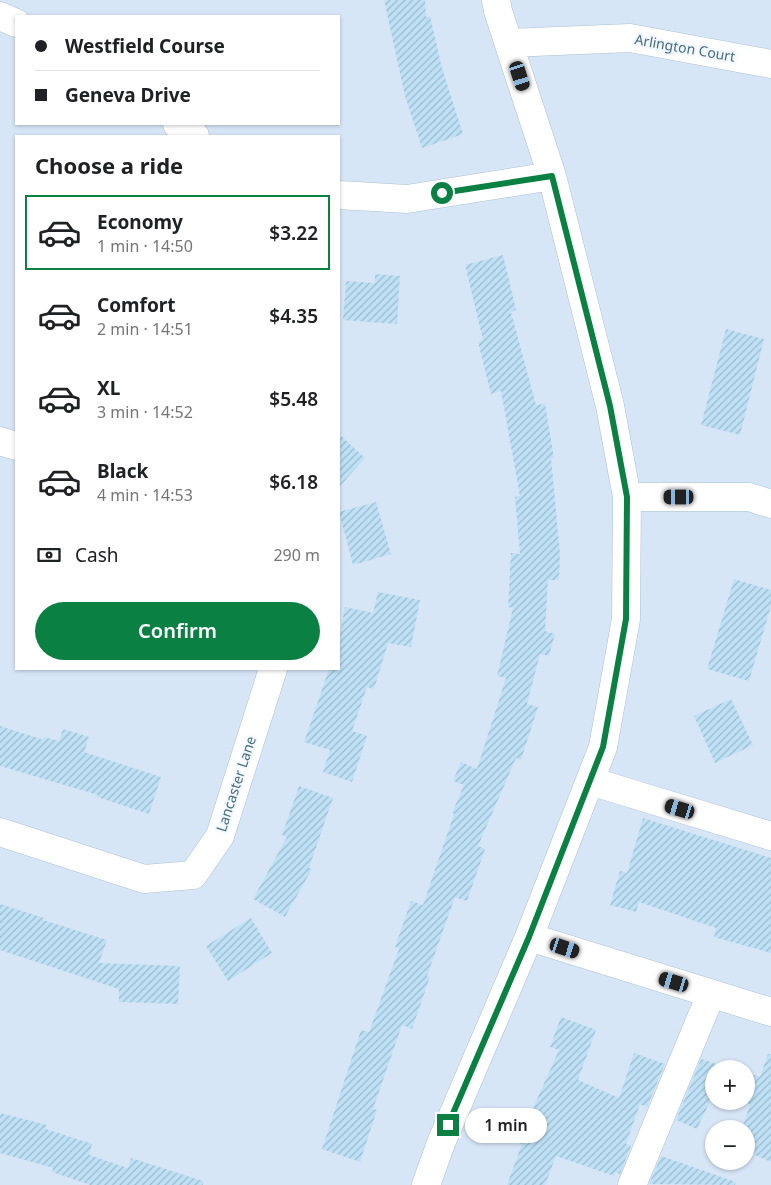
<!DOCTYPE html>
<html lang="en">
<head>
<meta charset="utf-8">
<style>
  body { margin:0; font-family:"Noto Sans",sans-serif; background:#f2f2f2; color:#202124; height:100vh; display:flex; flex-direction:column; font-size:19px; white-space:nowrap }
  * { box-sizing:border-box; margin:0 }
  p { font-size:16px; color:#757577 }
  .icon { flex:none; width:28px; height:28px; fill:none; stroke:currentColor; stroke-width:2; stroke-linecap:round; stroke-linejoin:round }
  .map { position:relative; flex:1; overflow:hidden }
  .drawer { position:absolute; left:15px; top:135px; width:325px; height:535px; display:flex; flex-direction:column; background:#fff; border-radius:0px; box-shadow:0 1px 4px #0004 }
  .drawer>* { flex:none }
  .guide { position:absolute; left:15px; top:15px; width:325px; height:110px; border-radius:0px; box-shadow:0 1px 4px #0004; display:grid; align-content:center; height:110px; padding:0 20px; background:#fff }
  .buttons { position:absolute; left:705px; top:1060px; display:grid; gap:10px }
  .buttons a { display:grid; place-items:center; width:50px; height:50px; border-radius:50%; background:#fff; box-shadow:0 1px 4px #0004; font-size:25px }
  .end { position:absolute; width:22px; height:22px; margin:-11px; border:6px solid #0b8043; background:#fff; box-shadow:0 0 0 2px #fff }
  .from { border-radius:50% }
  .bubble { position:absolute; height:35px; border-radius:18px; background:#fff; box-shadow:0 1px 4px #0004; font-size:16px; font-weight:600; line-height:35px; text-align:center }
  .car { position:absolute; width:15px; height:30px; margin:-15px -8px; border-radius:6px; box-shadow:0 0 4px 1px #0007; background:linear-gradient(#222 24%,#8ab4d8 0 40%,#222 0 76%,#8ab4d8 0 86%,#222 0) }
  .guide b { display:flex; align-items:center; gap:18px; height:48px; font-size:19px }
  .guide b+b { border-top:1px solid #e0e0e0 }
  .guide i { width:12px; height:12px; background:#202124 }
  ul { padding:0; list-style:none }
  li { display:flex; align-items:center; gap:15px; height:75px; margin:0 10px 8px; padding:0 10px; border:2px solid transparent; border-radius:0px }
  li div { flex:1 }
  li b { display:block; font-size:19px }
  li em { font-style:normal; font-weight:600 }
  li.selected { border-color:#0b8043 }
  li>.icon { width:45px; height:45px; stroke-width:1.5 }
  h2 { padding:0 20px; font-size:22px; line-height:60px }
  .pay { display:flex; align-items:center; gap:12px; height:55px; padding:0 20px; font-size:19px }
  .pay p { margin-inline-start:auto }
  .button { display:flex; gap:10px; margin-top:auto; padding:10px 20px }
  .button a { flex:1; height:58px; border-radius:30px; background:#0b8043; color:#fff; font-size:20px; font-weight:600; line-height:58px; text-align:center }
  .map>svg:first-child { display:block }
  .residential { fill:#d7e6f7; fill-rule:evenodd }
  .building { fill:url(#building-hatch) }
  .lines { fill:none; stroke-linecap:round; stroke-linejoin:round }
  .minor-casing { stroke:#aac1d1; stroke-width:29 }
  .minor { stroke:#fff; stroke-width:28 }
  .route { stroke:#0b8043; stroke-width:6 }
  .labels { text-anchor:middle; stroke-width:4.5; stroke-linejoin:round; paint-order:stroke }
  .street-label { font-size:14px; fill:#496c7d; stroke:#f2f8ff }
</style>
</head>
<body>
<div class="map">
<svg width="771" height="1185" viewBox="0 0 771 1185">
  <defs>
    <pattern id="building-hatch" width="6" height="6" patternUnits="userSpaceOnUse" patternTransform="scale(1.25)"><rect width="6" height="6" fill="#bfe1f6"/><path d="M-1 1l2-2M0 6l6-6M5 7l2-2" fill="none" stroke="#9dbacc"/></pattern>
  </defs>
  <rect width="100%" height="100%" fill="#eaf2fe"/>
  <path class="residential" d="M 0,0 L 487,0 L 539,165 L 619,502 L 616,622 L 586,769 L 416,1185 L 0,1185 ZM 16,16 L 339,16 L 339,124 L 16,124 ZM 16,136 L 339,136 L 339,669 L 16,669 Z
    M 505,0 L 771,0 L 771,1185 L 436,1185 L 602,775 L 635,486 ZM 714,1069 L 746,1069 L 746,1101 L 714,1101 ZM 714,1129 L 746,1129 L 746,1161 L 714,1161 Z"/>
  <path class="building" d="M 384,0 L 425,0 L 426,17 L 430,16 L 442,68 L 463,134 L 422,148 L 405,96 Z
    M 503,255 L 516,310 L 511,312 L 536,405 L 545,404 L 554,458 L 551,458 L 560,554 L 559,580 L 548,580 L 545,631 L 555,634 L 549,656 L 540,654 L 527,704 L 538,707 L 521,760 L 516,758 L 478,846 L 485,849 L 467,901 L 455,897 L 427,976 L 430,977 L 412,1029 L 402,1025 L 373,1109 L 377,1110 L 360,1162 L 322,1149 L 361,1030 L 369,1032 L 399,949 L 395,947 L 411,901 L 423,905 L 454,814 L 452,813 L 464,785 L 453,781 L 461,762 L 477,769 L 506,678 L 497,676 L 513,608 L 508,607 L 511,553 L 520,554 L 515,497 L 520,496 L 501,391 L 491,394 L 478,342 L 483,340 L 465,265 Z
    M 375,274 L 400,276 L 397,324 L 343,320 L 346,281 L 375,283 Z
    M 726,329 L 764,339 L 740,435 L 701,425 Z
    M 339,434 L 365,458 L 339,487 Z
    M 376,502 L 391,554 L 353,565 L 339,512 Z
    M 734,579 L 771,590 L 771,606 L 749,681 L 707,669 Z
    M 378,592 L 420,600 L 411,647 L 388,643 L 374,689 L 367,687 L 352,731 L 367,736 L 352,782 L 323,772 L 330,750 L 304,742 L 329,669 L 339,669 L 339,642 L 345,607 L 373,613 Z
    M 731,699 L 753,745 L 715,763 L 694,716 Z
    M 0,726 L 44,740 L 44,737 L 59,741 L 63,729 L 89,737 L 84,752 L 161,777 L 149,814 L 97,797 L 98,795 L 0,766 Z
    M 299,786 L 333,798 L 309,868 L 312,869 L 285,917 L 253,899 L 287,837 L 282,835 Z
    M 643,818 L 771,858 L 771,953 L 714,937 L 716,928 L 639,902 L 636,912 L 610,905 L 620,871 L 627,873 Z
    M 0,904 L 44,918 L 43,920 L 107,940 L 99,963 L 180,966 L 178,1004 L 119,1002 L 119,989 L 0,950 Z
    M 251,918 L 272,953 L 228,981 L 206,946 Z
    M 561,1017 L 596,1030 L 578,1080 L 619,1098 L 634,1053 L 665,1064 L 647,1107 L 640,1104 L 626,1144 L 631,1146 L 620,1174 L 615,1172 L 614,1176 L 556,1156 L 545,1185 L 507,1185 L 522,1144 L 510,1139 L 522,1112 L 530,1115 L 559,1050 L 550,1047 Z
    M 768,1054 L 771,1054 L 771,1162 L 746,1151 L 746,1129 L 742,1129 L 750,1104 L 741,1101 L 746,1101 L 746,1072 L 760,1077 Z
    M 701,1059 L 732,1069 L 714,1069 L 714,1093 L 697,1129 L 676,1120 Z
    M 0,1113 L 47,1125 L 46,1129 L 92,1144 L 89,1155 L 128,1168 L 131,1158 L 203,1181 L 203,1185 L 90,1185 L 52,1172 L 53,1168 L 0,1153 Z
    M 661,1156 L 736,1182 L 735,1185 L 649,1184 Z"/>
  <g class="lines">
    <defs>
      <path id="minor" d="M 0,16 L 16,23
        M 509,43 L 630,38 L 771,64
        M 177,124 L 195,136
        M 339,195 L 407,199 L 552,176
        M 0,441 L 16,446
        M 627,497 L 749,497 L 771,504
        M 590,781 L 771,836
        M 0,832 L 144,879 L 193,875 L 220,836 L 273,669
        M 529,937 L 771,1012
        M 426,1185 L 441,1143 L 529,937 L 603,747 L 626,619 L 627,497 L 610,406 L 552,176 L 498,11 L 496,0
        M 632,1185 L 711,994"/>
    </defs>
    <use href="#minor" class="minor-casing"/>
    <use href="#minor" class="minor"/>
  </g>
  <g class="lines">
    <path class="route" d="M 442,193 L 552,176 L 610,406 L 627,497 L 626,619 L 603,747 L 529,937 L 448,1125"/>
  </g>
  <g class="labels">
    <g class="street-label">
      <text transform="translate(685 48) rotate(10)" y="5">Arlington Court</text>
      <text transform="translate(236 784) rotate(-72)" y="5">Lancaster Lane</text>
    </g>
  </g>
</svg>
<div class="buttons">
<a>+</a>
<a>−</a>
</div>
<i class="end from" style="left:442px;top:193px"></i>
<i class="end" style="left:448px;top:1125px"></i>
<div class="bubble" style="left:465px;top:1108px;width:82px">1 min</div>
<i class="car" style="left:520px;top:76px;rotate:162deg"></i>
<i class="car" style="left:679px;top:497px;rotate:270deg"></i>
<i class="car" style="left:680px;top:809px;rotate:287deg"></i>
<i class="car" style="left:565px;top:948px;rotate:108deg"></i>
<i class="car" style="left:674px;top:982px;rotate:287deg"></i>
<div class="guide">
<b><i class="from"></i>Westfield Course</b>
<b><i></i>Geneva Drive</b>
</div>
<section class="drawer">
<h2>Choose a ride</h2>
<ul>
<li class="selected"><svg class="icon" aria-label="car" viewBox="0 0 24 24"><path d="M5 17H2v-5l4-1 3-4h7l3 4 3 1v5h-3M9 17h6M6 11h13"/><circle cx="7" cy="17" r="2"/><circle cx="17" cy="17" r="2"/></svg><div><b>Economy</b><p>1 min · 14:50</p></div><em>$3.22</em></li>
<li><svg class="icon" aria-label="car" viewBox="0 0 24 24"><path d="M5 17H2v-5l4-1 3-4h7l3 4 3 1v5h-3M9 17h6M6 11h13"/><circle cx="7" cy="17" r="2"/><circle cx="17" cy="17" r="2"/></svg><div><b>Comfort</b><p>2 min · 14:51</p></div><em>$4.35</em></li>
<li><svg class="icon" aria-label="car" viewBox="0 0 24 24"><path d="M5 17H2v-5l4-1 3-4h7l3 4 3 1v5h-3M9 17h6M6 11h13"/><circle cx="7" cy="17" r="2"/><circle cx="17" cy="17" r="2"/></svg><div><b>XL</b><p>3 min · 14:52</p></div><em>$5.48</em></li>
<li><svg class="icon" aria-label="car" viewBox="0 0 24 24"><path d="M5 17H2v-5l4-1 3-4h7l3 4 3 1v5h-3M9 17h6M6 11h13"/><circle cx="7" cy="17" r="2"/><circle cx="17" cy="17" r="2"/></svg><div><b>Black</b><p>4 min · 14:53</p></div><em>$6.18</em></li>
</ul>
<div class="pay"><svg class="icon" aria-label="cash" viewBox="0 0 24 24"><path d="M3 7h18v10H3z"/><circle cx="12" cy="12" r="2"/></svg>Cash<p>290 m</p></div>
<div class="button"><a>Confirm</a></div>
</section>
</div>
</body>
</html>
